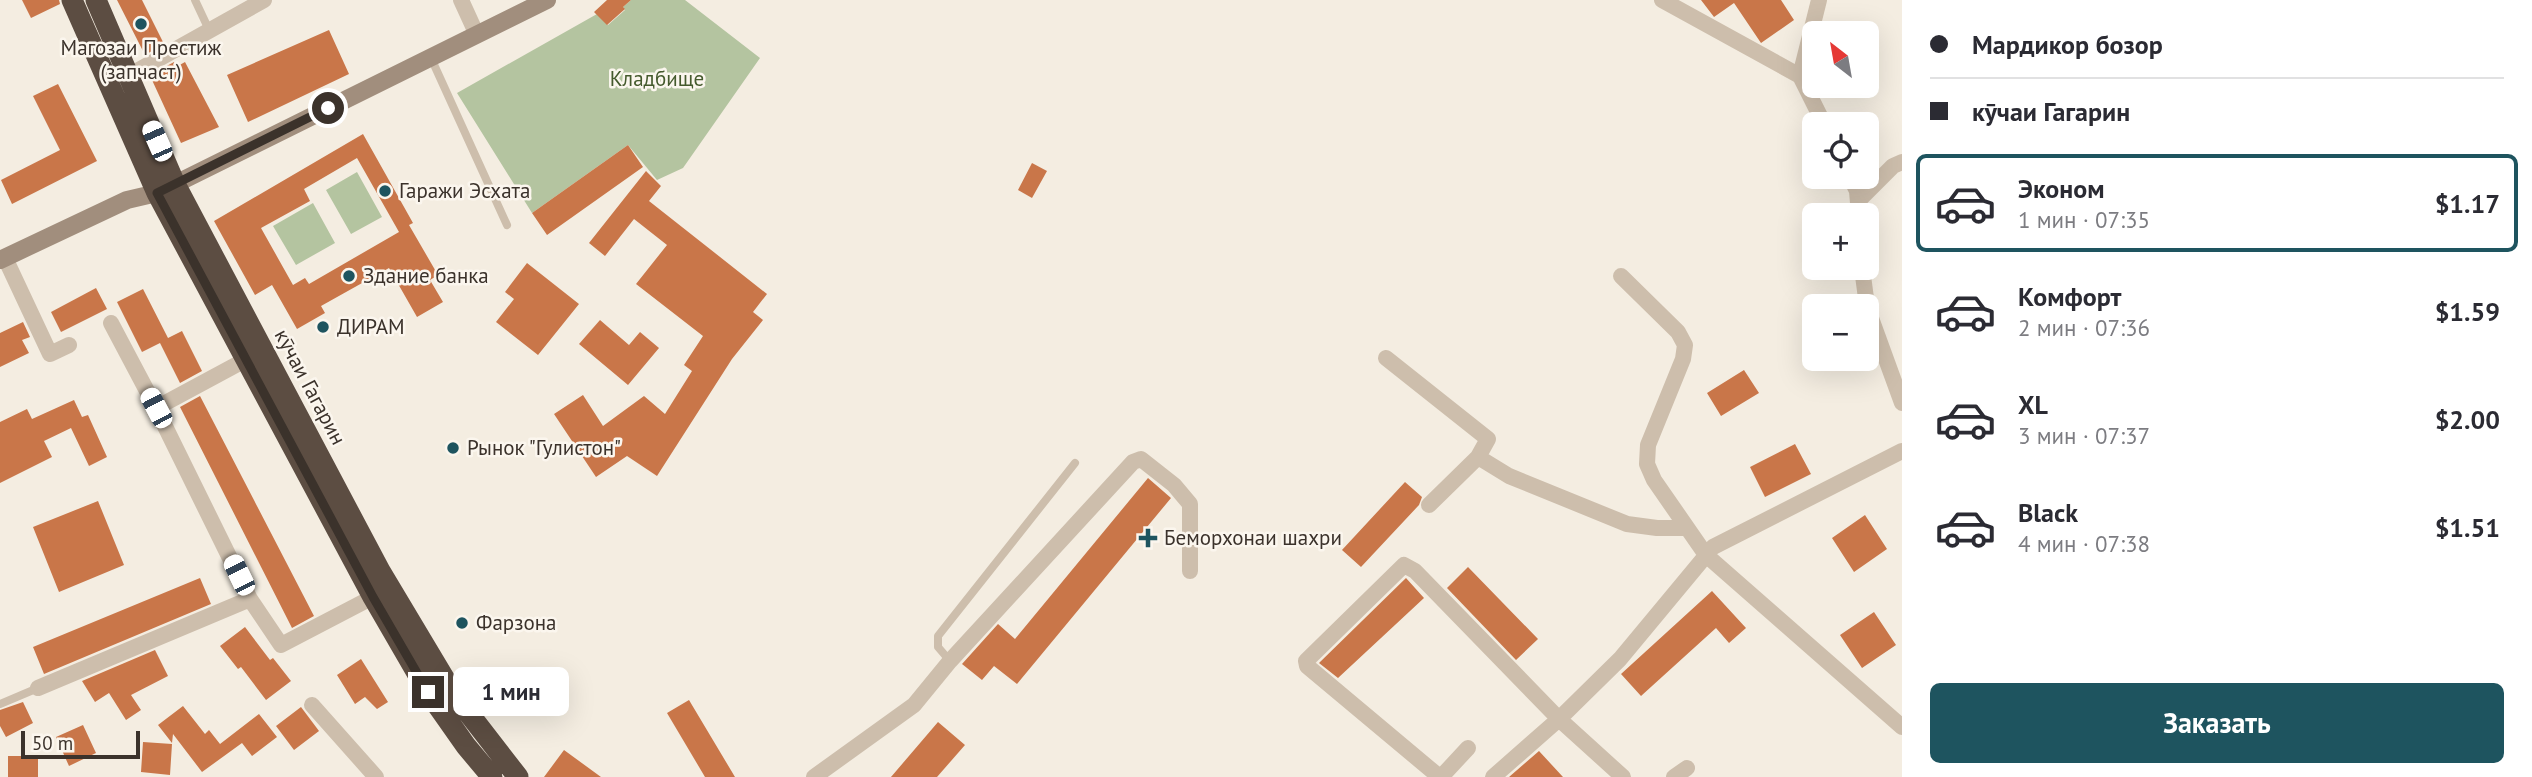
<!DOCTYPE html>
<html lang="ru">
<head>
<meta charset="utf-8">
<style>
  body { margin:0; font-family:"PT Sans",sans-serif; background:#f7f7f7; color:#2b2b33; height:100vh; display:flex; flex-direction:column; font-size:26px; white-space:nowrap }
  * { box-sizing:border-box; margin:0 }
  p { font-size:23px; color:#7c7c81 }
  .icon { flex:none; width:38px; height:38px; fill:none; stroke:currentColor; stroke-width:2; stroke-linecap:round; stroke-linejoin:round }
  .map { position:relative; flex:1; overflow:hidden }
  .panel { display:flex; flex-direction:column; background:#fff; width:630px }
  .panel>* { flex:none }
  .top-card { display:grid; align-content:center; height:154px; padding:0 28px; background:#fff }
  .needle { width:46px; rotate:329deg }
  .controls { position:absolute; left:1802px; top:21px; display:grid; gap:14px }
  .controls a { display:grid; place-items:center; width:77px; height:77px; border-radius:10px; background:#fff; box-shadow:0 7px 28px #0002; font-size:35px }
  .scale { position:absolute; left:21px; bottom:18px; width:119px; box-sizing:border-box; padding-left:7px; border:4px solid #3b322b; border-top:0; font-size:19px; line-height:24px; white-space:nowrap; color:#3b322b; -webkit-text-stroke:5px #fbf6ee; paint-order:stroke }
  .end { position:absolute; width:32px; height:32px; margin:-16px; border:9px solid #3b322b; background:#fff; box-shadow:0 0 0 4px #fff }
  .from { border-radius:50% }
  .bubble { position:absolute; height:49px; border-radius:10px; background:#fff; box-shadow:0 7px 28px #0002; font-size:23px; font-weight:700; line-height:49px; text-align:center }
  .car { position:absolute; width:21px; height:42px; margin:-21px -10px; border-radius:9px; box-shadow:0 0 5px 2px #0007; background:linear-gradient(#fff 24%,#345 0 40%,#fff 0 76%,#345 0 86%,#fff 0) }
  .top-card b { display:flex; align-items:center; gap:24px; height:66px; font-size:26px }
  .top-card b+b { border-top:2px solid #e1e1e2 }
  .top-card i { width:18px; height:18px; background:#2b2b33 }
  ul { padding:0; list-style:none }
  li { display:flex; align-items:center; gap:21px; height:98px; margin:0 14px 10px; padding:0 14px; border:4px solid transparent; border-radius:10px }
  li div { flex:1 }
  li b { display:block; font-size:26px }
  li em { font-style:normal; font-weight:700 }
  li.active { border-color:#1e545f }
  li>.icon { width:63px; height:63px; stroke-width:1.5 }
  .cta { display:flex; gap:14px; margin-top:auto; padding:14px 28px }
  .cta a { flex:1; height:80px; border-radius:10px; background:#1e545f; color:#fff; font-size:28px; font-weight:700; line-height:80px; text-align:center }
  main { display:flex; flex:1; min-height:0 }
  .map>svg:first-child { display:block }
  .green { fill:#b4c4a0 }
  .building { fill:#c97649; fill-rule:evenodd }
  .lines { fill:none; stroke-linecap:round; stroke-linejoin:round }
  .lane { stroke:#cdbeac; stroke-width:8 }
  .street { stroke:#cdbeac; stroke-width:16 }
  .secondary { stroke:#a18e7d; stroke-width:18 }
  .highway { stroke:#5c4d42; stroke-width:21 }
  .route { stroke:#3b322b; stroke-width:9 }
  .poi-dot { fill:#1e545f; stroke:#fbf6ee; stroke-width:2.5 }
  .labels { text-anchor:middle; stroke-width:5; stroke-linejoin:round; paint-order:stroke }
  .poi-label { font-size:21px; fill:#3b322b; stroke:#fbf6ee; text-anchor:start }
  .park-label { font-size:21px; fill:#455a2d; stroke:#fbf6ee }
  .street-label { font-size:21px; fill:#3b322b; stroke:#fbf6ee }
</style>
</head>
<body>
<main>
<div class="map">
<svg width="1902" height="777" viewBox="0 0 1902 777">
  <rect width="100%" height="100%" fill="#f4ede1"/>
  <path class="green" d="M 631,0 L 685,0 L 760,58 L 683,168 L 657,180 L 628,145 L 532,213 L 457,93 L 597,14 L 608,25 L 625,10 L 623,7 Z
    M 357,172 L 382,217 L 351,234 L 326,190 Z
    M 313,203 L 335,243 L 296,265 L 273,226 Z"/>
  <path class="building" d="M 22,0 L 59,0 L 60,4 L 31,18 Z
    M 117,0 L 142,0 L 164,44 L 145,55 Z
    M 607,0 L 631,0 L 623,7 L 625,9 L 607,25 L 594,12 Z
    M 1701,0 L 1781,0 L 1794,20 L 1761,43 L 1734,3 L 1714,17 Z
    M 329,30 L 349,74 L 248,122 L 227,75 Z
    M 174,62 L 176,67 L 185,62 L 219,127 L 181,143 L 152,80 L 156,78 L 154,73 Z
    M 58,84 L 97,161 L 12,204 L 1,180 L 60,150 L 33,96 Z
    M 363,134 L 413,223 L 409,225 L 438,275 L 430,280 L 443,302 L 417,317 L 389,268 L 321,306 L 325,313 L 297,329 L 272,285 L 255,295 L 214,221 ZM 357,158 L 399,232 L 309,284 L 305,278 L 293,285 L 261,228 L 310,201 L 304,189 Z
    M 628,145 L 643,167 L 547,235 L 532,213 Z
    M 1032,163 L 1047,171 L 1032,198 L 1018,190 Z
    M 646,171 L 661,186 L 649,201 L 767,294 L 753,312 L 763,320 L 732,359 L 657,476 L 627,456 L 596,477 L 554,414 L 583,395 L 603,426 L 644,396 L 665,414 L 692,371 L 684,365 L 703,336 L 636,284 L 667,245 L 634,219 L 605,256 L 589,243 Z
    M 527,263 L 579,304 L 538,355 L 496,322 L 514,299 L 505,292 Z
    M 96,288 L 107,309 L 61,332 L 51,312 Z
    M 143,289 L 168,338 L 182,331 L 202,371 L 180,383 L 160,343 L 142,352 L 117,302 Z
    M 600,320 L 629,345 L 640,332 L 659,348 L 628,385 L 579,344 Z
    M 23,322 L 30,337 L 22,340 L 29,353 L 0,367 L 0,333 Z
    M 1744,370 L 1759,393 L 1721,416 L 1707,393 Z
    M 200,396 L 314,616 L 292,628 L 180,407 Z
    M 74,400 L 82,417 L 88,415 L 107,457 L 89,466 L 71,428 L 44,441 L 52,457 L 0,483 L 0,422 L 27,409 L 32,419 Z
    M 1795,444 L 1811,474 L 1765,497 L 1750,467 Z
    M 1148,478 L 1171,498 L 1017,684 L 994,666 L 982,680 L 962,664 L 998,624 L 1015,639 Z
    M 1405,482 L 1422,497 L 1419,505 L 1361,567 L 1342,550 Z
    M 98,501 L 124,565 L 59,592 L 33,527 Z
    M 1865,515 L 1887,549 L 1854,572 L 1832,538 Z
    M 1468,567 L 1538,639 L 1516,660 L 1447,588 Z
    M 200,578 L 211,604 L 44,674 L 33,647 Z
    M 1406,578 L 1424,598 L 1338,678 L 1319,663 Z
    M 1712,591 L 1746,628 L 1729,643 L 1716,628 L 1641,696 L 1621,674 Z
    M 1874,612 L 1896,645 L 1862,668 L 1840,635 Z
    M 245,627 L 270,660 L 273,658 L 291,681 L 266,700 L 241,667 L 238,669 L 220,646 Z
    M 155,650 L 168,676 L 131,695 L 141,710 L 126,720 L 109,693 L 95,702 L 82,681 Z
    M 361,659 L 388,702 L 377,709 L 365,697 L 355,704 L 337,675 Z
    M 689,700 L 735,777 L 705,777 L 667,713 Z
    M 23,702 L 33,723 L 6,737 L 0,726 L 0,710 Z
    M 183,706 L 205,734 L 209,730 L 220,744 L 259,714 L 277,737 L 252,756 L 242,743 L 202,772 L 173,734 L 172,743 L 158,725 Z
    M 301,707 L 319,731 L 294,750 L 276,726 Z
    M 938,722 L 965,745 L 937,777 L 891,777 Z
    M 83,725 L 96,753 L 69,766 L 56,737 Z
    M 143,742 L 172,744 L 170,775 L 141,772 Z
    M 564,750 L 601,777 L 544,777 Z
    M 1539,751 L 1563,777 L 1509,777 Z
    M 8,756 L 38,756 L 38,777 L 8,777 Z"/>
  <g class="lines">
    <path class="lane" d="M 195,0 L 210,32
      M 431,58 L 507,225
      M 950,661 L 938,647 L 938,636 L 1075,463
      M 0,704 L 38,688"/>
    <path class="street" d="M 461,0 L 477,35
      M 1662,0 L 1800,76
      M 1819,0 L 1800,76 L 1824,124
      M 128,76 L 264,0
      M 1850,177 L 1857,191 L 1859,215
      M 1858,201 L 1893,166 L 1902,162
      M 5,258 L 50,354 L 69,345
      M 1862,268 L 1867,306
      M 1621,276 L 1678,332 L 1685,345 L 1683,359 L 1648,445 L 1647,464 L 1654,480 L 1706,555 L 1902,727
      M 1867,307 L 1902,403
      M 111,323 L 156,408 L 250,599 L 281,645 L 373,597
      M 1386,358 L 1488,439 L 1478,457
      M 156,408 L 247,359
      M 1429,505 L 1478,457 L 1509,476 L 1627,524 L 1657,528 L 1687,528
      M 38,688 L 250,599
      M 312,705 L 376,777
      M 1468,748 L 1442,776 L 1436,774 L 1307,666 L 1306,661 L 1404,565 L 1415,571 L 1559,719 L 1623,777
      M 814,777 L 914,705 L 950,661 L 1133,462 L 1141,459 L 1174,485 L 1190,504 L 1190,571
      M 1493,777 L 1559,719 L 1620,659 L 1713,547 L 1902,451
      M 1674,777 L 1687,768"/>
    <path class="secondary" d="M 0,260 L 127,200 L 157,193 L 547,0"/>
    <path class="highway" d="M 72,0 L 157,193 L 373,597 L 428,692 L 466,746 L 492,777
      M 96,0 L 175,184 L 380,571 L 453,693 L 518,777"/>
  </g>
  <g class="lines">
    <path class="route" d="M 328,108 L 157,193 L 373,597 L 428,692"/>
  </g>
  <g class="poi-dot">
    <circle cx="141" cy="24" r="7"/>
    <circle cx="385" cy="191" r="7"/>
    <circle cx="349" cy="276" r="7"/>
    <circle cx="323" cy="327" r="7"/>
    <circle cx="453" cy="448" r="7"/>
    <path d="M1144.5 527.5h7v7h7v7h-7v7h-7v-7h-7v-7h7z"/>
    <circle cx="462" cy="623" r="7"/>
  </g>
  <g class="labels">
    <g class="poi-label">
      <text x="141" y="55" text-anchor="middle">Магозаи Престиж<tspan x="141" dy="24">(запчаст)</tspan></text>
      <text x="399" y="198">Гаражи Эсхата</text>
      <text x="363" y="283">Здание банка</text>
      <text x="337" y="334">ДИРАМ</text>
      <text x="467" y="455">Рынок "Гулистон"</text>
      <text x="1164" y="545">Беморхонаи шахри</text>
      <text x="476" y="630">Фарзона</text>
    </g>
    <g class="park-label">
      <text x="657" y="86">Кладбище</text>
    </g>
    <g class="street-label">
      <text transform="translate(310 387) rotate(62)" y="7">кӯчаи Гагарин</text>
    </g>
  </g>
</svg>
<div class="controls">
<a><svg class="needle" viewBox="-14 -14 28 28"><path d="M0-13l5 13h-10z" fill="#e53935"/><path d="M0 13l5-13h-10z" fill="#7c7c81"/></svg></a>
<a><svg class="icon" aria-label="locate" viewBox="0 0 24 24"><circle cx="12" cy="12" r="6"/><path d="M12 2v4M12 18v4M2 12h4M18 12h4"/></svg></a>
<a>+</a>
<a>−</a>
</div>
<div class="scale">50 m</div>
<i class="end from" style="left:328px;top:108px"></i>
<i class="end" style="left:428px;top:692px"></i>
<div class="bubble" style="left:453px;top:667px;width:116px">1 мин</div>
<i class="car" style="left:157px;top:141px;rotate:336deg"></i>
<i class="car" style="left:156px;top:408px;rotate:332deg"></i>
<i class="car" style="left:239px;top:575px;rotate:334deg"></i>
</div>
<section class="panel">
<div class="top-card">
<b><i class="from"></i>Мардикор бозор</b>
<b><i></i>кӯчаи Гагарин</b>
</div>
<ul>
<li class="active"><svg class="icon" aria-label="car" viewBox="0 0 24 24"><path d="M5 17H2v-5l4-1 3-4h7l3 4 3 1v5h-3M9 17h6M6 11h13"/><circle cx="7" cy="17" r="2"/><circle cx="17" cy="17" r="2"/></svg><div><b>Эконом</b><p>1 мин · 07:35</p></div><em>$1.17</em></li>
<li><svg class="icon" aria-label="car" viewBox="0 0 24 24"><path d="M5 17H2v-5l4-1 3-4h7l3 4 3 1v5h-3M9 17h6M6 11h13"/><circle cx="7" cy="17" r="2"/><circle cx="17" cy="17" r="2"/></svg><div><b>Комфорт</b><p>2 мин · 07:36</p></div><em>$1.59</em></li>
<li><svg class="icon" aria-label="car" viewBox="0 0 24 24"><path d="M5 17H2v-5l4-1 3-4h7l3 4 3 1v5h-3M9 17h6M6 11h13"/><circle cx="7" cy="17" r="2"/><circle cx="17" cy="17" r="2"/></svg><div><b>XL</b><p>3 мин · 07:37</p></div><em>$2.00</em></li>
<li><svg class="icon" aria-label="car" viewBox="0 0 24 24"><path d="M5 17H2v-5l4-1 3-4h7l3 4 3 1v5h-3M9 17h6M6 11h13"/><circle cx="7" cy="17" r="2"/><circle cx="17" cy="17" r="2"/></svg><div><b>Black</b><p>4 мин · 07:38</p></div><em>$1.51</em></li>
</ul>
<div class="cta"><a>Заказать</a></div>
</section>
</main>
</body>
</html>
